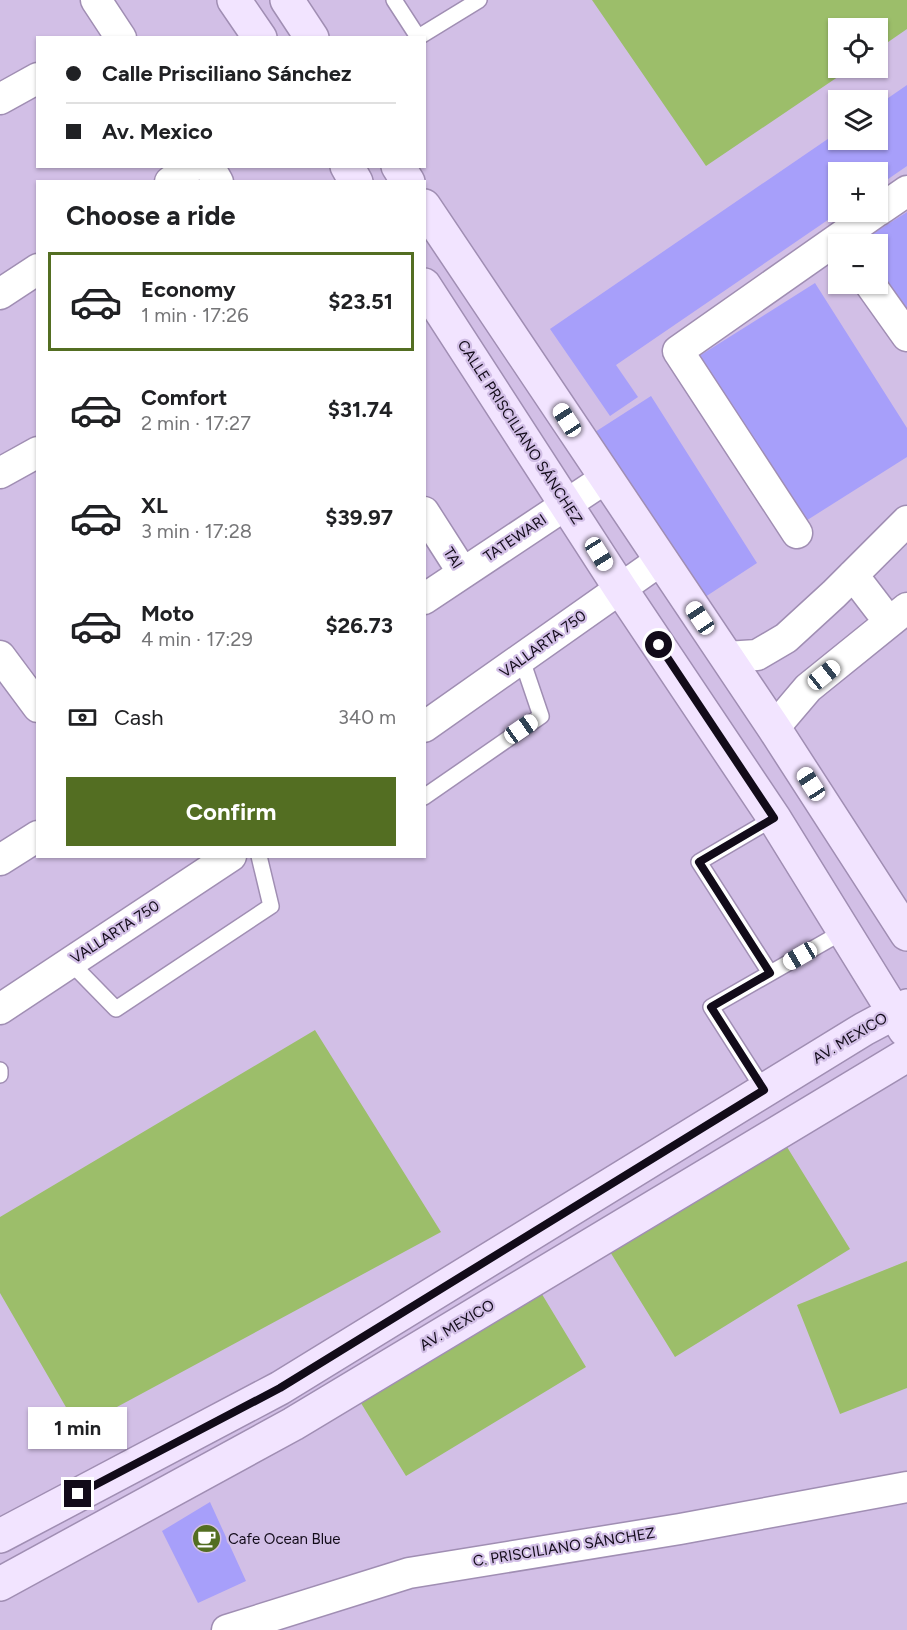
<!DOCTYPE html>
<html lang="en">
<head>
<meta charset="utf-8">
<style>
  body { margin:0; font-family:Figtree,sans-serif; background:#f6f6f6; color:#202124; height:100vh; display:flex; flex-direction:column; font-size:22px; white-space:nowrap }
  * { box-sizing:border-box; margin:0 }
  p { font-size:20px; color:#757577 }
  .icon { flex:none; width:33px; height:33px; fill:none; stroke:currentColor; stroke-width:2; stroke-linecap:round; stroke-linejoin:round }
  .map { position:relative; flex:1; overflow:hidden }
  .details { position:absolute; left:36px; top:180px; width:390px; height:678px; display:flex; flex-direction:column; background:#fff; border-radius:0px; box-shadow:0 2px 4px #0004 }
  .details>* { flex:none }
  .banner { position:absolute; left:36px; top:36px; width:390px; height:132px; border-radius:0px; box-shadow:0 2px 4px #0004; display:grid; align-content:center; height:132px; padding:0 30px; background:#fff }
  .fabs { position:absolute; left:828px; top:18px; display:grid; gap:12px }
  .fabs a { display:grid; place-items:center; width:60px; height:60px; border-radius:0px; background:#fff; box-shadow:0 2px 4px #0004; font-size:30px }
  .end { position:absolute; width:27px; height:27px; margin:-14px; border:8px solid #120b19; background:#fff; box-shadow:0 0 0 3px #fff }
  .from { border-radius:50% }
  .bubble { position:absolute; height:42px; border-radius:0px; background:#fff; box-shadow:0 2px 4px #0004; font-size:20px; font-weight:700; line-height:42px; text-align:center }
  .car { position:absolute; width:18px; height:36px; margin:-18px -9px; border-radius:8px; box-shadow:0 0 4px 2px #0007; background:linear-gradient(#fff 24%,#345 0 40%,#fff 0 76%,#345 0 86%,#fff 0) }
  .banner b { display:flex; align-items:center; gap:21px; height:57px; font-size:22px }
  .banner b+b { border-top:2px solid #e0e0e0 }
  .banner i { width:15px; height:15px; background:#202124 }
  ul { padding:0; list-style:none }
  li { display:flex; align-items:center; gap:18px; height:99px; margin:0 12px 9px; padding:0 18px; border:3px solid transparent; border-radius:0px }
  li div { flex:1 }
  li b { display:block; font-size:22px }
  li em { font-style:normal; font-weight:700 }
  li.on { border-color:#536e22 }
  li>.icon { width:54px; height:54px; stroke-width:1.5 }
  h2 { padding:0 30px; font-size:27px; line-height:72px }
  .pay { display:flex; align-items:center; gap:15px; height:66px; padding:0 30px; font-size:22px }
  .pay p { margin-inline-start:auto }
  .button { display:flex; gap:12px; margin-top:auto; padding:12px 30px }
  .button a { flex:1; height:69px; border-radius:0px; background:#536e22; color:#fff; font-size:24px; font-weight:700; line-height:69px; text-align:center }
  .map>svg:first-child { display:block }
  .green { fill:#9cbe6a }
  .building { fill:#a79ffa }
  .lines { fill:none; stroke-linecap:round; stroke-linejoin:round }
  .lane-casing { stroke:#a08eb3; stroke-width:18 }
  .street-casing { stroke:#a08eb3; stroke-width:33 }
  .secondary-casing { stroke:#a08eb3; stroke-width:36 }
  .lane { stroke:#fff; stroke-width:15 }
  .street { stroke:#fff; stroke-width:30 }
  .secondary { stroke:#f2e4ff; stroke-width:33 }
  .route { stroke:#120b19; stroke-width:8 }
  .labels { text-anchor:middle; stroke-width:4.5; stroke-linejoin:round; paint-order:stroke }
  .street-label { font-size:15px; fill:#120b19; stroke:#d2bfe6 }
  .poi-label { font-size:15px; fill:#120b19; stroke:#d2bfe6; text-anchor:start }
</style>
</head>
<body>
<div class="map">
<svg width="907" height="1630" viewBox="0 0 907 1630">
  <rect width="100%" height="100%" fill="#d2bfe6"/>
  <path class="green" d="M 592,0 L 907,0 L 907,29 L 878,49 L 878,28 L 838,28 L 838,68 L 851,68 L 706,166 Z
    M 315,1030 L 441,1232 L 78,1428 L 0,1293 L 0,1217 Z
    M 779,1134 L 850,1249 L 675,1357 L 604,1242 Z
    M 907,1261 L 907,1388 L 840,1414 L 797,1305 Z
    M 537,1286 L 586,1367 L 406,1476 L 356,1395 Z"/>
  <path class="building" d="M 907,85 L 907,166 L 878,186 L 878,172 L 838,172 L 838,213 L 616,365 L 638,397 L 610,416 L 550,329 L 838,132 L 838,140 L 878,140 L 878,105 Z
    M 907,212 L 907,312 L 878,266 L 878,244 L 863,244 L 861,241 Z
    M 815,283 L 907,428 L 907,457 L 801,524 L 696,358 Z
    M 651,396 L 757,563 L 702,599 L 595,432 Z
    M 210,1502 L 246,1581 L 198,1603 L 162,1531 Z"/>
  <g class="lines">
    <defs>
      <path id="lane" d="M 394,0 L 418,37
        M 417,38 L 479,0
        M 424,797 L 541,716 L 522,660
        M 70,962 L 116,1009 L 271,906 L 259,856
        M 770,973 L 699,862 L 774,818
        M 0,1070 L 0,1075
        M 764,1090 L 711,1007 L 844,931"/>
      <path id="street" d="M 96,0 L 121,38
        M 0,99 L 38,78
        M 209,166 L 218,182
        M 170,182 L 192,166
        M 878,211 L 907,191
        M 870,284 L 907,336
        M 0,294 L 38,269
        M 0,473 L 38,452
        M 424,512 L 463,573
        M 797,533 L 678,351 L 876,212
        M 853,575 L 889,622
        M 424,599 L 606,478
        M 0,656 L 38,707
        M 726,657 L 757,655 L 786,638 L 834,594 L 907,521
        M 424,727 L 661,560
        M 774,728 L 808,688 L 907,608
        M 0,860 L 38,836
        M 0,1009 L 231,856
        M 227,1630 L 409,1573 L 680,1529 L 907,1487"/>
      <path id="secondary" d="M 234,0 L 260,38
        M 287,0 L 312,38
        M 347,166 L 356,182
        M 398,166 L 408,182
        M 424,206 L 774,728 L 907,934
        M 424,285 L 620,588 L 774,818 L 905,1030
        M 0,1536 L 280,1388 L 864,1029 L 907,1006
        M 0,1584 L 293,1424 L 907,1055"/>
    </defs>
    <use href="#lane" class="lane-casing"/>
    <use href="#street" class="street-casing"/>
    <use href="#secondary" class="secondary-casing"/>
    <use href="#lane" class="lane"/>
    <use href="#street" class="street"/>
    <use href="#secondary" class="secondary"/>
  </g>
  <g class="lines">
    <path class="route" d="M 78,1494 L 280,1388 L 764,1090 L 711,1007 L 770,973 L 699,862 L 774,818 L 659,645"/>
  </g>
  <defs>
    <symbol id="cafe-disc" viewBox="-11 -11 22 22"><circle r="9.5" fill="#536e22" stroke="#d2bfe6"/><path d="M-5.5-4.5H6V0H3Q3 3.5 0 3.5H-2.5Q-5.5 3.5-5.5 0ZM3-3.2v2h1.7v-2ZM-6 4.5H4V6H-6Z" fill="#fff"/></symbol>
  </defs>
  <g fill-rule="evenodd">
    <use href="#cafe-disc" x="190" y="1522" width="33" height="33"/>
  </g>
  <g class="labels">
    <g class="street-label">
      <text transform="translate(520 432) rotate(57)" y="5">CALLE PRISCILIANO SÁNCHEZ</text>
      <text transform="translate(515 538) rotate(-34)" y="5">TATEWARI</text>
      <text transform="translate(453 558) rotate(58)" y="5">TAI</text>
      <text transform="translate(543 644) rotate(-36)" y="5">VALLARTA 750</text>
      <text transform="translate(115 932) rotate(-33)" y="5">VALLARTA 750</text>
      <text transform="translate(850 1038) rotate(-31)" y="5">AV. MEXICO</text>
      <text transform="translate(457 1325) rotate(-31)" y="5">AV. MEXICO</text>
      <text transform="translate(564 1547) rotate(-9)" y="5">C. PRISCILIANO SÁNCHEZ</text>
    </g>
    <g class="poi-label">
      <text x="228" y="1544">Cafe Ocean Blue</text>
    </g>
  </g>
</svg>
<div class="fabs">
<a><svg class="icon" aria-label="locate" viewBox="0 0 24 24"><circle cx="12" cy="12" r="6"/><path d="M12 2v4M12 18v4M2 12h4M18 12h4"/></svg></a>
<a><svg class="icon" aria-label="layers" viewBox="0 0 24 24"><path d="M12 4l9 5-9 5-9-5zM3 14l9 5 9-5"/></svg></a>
<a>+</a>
<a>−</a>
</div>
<i class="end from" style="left:659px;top:645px"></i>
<i class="end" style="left:78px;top:1494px"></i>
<div class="bubble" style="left:28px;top:1407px;width:99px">1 min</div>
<i class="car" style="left:567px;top:420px;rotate:327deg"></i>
<i class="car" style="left:599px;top:554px;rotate:148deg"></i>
<i class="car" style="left:700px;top:618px;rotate:326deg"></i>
<i class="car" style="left:824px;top:675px;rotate:51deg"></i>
<i class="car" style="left:521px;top:729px;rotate:55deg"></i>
<i class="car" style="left:811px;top:784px;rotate:327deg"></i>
<i class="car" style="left:800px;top:956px;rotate:240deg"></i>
<div class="banner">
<b><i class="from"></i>Calle Prisciliano Sánchez</b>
<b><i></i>Av. Mexico</b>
</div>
<section class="details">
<h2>Choose a ride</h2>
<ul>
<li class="on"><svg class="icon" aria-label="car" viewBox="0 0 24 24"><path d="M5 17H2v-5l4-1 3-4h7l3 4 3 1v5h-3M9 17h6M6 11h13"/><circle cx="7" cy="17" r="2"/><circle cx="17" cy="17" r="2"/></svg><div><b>Economy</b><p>1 min · 17:26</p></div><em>$23.51</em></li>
<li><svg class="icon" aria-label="car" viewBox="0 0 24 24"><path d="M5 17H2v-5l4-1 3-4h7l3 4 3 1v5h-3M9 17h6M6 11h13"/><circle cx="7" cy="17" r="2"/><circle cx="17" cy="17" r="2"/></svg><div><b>Comfort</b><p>2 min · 17:27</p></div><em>$31.74</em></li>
<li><svg class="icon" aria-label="car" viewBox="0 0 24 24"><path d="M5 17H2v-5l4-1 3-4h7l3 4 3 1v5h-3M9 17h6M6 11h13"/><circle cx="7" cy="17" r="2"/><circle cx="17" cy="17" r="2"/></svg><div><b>XL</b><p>3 min · 17:28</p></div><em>$39.97</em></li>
<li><svg class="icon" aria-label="car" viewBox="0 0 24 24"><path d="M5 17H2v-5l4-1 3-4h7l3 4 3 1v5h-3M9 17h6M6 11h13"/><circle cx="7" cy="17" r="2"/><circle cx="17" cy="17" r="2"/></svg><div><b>Moto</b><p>4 min · 17:29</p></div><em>$26.73</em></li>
</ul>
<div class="pay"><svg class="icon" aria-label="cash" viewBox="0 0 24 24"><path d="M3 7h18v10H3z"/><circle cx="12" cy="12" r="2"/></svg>Cash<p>340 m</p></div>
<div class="button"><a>Confirm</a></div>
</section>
</div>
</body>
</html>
